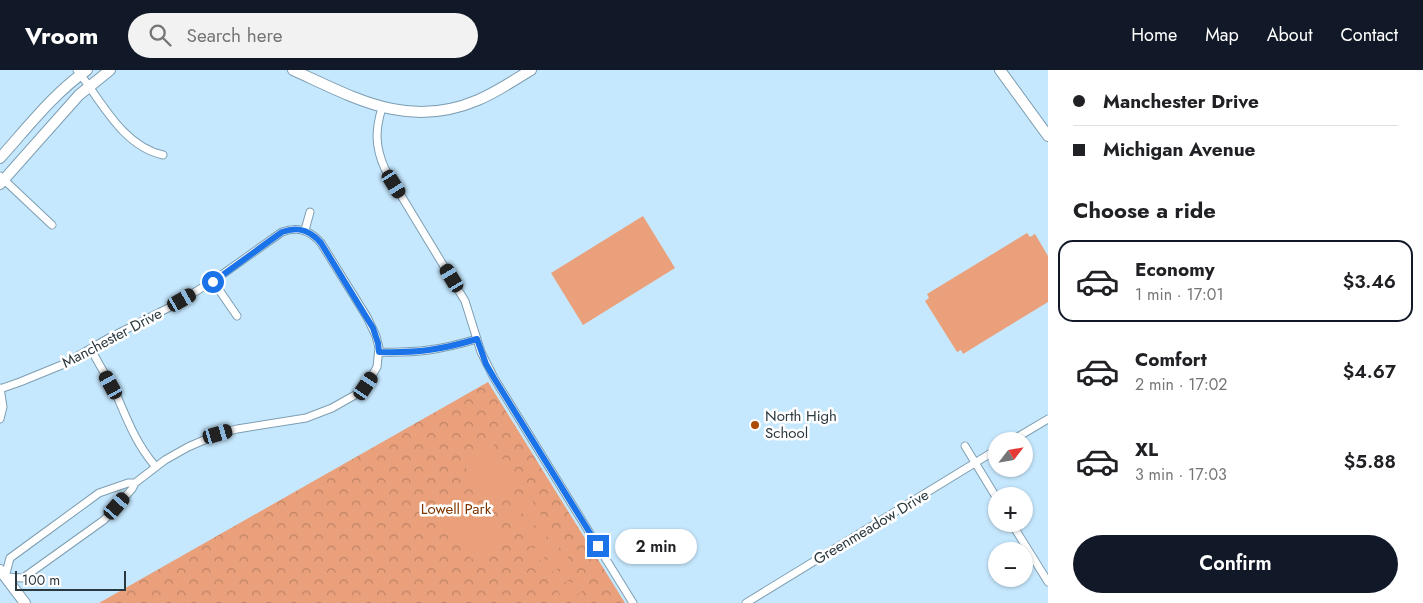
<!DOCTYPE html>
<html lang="en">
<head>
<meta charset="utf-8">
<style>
  body { margin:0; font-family:Jost,sans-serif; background:#f2f2f2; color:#202124; height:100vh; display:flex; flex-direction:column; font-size:19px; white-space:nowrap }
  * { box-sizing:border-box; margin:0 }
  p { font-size:16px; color:#757577 }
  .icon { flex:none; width:28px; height:28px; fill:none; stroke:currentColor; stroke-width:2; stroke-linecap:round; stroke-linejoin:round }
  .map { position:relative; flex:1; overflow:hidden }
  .sheet { display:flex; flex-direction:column; background:#fff; width:375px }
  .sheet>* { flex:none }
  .banner { display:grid; align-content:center; height:110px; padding:0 25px; background:#fff }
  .needle { width:32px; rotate:59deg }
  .controls { position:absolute; left:988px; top:362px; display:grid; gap:10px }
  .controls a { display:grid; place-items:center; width:45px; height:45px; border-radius:50%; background:#fff; box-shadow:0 1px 4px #0004; font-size:25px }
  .scale { position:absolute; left:15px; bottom:12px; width:111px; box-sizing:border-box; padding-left:5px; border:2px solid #2a3840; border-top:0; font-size:14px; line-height:18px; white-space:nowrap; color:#2a3840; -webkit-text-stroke:4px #fff; paint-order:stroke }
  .end { position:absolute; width:22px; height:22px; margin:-11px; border:6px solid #1a73e8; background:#fff; box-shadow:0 0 0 2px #fff }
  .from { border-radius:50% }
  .bubble { position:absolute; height:35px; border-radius:18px; background:#fff; box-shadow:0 1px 4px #0004; font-size:16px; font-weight:600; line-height:35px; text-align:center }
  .car { position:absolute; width:15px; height:30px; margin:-15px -8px; border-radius:6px; box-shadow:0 0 4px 1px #0007; background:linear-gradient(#222 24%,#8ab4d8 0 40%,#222 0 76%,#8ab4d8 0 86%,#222 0) }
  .banner b { display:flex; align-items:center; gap:18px; height:48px; font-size:19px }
  .banner b+b { border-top:1px solid #e0e0e0 }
  .banner i { width:12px; height:12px; background:#202124 }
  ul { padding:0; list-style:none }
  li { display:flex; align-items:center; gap:15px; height:82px; margin:0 10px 8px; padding:0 15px; border:2px solid transparent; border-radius:15px }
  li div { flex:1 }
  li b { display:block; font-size:19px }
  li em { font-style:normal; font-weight:600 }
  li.active { border-color:#111827 }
  li>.icon { width:45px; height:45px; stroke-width:1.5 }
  h2 { padding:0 25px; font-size:22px; line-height:60px }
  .button { display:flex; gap:10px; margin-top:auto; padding:10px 25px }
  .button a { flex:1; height:58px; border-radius:30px; background:#111827; color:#fff; font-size:20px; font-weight:600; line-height:58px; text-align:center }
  header { display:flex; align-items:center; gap:30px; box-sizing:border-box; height:70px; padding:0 25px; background:#111827; color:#fff }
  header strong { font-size:24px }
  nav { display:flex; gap:28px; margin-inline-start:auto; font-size:18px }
  .search { width:350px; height:45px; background:#f2f2f2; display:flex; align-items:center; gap:12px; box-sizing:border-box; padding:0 18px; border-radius:28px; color:#757577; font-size:19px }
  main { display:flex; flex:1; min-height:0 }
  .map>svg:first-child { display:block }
  .park { fill:url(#park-crowns) }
  .pitch { fill:#eaa07b }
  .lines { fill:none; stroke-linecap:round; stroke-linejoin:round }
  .street-casing { stroke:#7d9eb2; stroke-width:9 }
  .secondary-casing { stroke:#7d9eb2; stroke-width:12 }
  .street { stroke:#fff; stroke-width:7 }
  .secondary { stroke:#fff; stroke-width:10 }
  .route { stroke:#1a73e8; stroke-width:6 }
  .poi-dot { fill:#ac4c04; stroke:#fff; stroke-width:2 }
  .labels { text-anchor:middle; stroke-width:5; stroke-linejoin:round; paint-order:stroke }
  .street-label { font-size:15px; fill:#2a3840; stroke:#fff }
  .poi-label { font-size:15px; fill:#2a3840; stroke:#fff; text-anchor:start }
  .park-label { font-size:15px; fill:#7f3501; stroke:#fff }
</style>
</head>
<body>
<header>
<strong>Vroom</strong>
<div class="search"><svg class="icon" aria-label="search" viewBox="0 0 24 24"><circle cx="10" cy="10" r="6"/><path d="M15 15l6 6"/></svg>Search here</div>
<nav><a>Home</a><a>Map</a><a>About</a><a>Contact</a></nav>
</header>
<main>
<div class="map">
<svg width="1048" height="533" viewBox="0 0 1048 533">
  <defs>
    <pattern id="park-crowns" width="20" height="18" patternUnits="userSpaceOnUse" patternTransform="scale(1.25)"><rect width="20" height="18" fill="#eaa07b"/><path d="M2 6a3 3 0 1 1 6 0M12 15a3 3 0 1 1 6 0" fill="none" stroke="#be8366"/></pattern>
  </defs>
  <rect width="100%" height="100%" fill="#c6e8fe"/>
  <path class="park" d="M 488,312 L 625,533 L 99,533 Z"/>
  <path class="pitch" d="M 643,146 L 675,198 L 583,255 L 551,203 Z
    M 1027,163 L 1030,167 L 1035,164 L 1048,186 L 1048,232 L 963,284 L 961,280 L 957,282 L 925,231 L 929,228 L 927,224 Z
    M 490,369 L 520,416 L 489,435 L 460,388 Z
    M 472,423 L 501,470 L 471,489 L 441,442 Z
    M 529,425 L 535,435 L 513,449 L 506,439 Z
    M 537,439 L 544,449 L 522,463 L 515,453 Z
    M 546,453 L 553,463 L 530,477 L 524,466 Z
    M 554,466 L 561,477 L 539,491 L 532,480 Z
    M 563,480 L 570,491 L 547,505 L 541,494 Z
    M 572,494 L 578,504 L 556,518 L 549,508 Z
    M 580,508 L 587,518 L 565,532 L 558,521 Z"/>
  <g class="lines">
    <defs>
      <path id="street" d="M 77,0 C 101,30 122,76 163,85
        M 382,38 C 375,60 375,77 385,99 L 465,231 L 481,282 L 494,308 L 633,533
        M 0,106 L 52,155
        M 305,160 L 310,142
        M 213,211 L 237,246
        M 91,279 C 99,295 109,310 117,326 C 128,352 137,375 156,397
        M 379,282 C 418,283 440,280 477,269
        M 0,318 L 3,337 L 0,349
        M 0,319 L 20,312 L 64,294 L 109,268 L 172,236 L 213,211 L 282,162 C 298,156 310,160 321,173 L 367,247 L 376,266 L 379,278 L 377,297 L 366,316 L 355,325 L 332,338 L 306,348 L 237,359 L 218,364 L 188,377 L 165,390 L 135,413 L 132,419 L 104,450 L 23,508 L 5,507
        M 1011,371 L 1048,349
        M 965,376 L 996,427
        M 1012,454 L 1048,512
        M 5,507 L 10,488 L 36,469 L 99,423 L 128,413 L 135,413
        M 746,533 L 996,380"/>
      <path id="secondary" d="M 293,0 C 355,28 408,60 478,30 C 497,22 514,10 531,0
        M 1000,0 L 1048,66
        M 0,88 C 28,57 53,24 87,0
        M 0,114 L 79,25 L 110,0
        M 0,500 L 25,533"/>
    </defs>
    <use href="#street" class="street-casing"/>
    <use href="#secondary" class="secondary-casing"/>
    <use href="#street" class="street"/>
    <use href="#secondary" class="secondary"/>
  </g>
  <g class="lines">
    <path class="route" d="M 213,212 L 282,162 C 298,156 310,160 321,173 L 373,258 L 378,273 L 379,282 C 418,283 440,280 477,269 L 486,294 L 494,308 L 598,476"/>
  </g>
  <circle class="poi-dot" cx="755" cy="355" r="5"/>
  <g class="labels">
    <g class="street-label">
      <text transform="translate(112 268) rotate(-28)" y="5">Manchester Drive</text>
      <text transform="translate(871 457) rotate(-31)" y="5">Greenmeadow Drive</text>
    </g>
    <g class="poi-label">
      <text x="765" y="351">North High<tspan x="765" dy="17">School</tspan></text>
    </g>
    <g class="park-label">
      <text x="456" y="444">Lowell Park</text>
    </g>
  </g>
</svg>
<div class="controls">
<a><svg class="needle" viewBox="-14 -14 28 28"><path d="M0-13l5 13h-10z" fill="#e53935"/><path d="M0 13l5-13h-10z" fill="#757577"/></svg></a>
<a>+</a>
<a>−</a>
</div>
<div class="scale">100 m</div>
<i class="end from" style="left:213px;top:212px"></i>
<i class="end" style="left:598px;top:476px"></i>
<div class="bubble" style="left:615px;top:459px;width:82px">2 min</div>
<i class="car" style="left:394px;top:114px;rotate:148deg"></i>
<i class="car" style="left:452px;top:208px;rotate:329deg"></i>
<i class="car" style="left:182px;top:230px;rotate:60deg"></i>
<i class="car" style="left:111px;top:315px;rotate:331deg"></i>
<i class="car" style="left:366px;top:316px;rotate:34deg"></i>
<i class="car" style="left:218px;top:364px;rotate:74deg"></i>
<i class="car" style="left:117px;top:436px;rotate:41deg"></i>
</div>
<section class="sheet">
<div class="banner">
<b><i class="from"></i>Manchester Drive</b>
<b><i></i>Michigan Avenue</b>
</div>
<h2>Choose a ride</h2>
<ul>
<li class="active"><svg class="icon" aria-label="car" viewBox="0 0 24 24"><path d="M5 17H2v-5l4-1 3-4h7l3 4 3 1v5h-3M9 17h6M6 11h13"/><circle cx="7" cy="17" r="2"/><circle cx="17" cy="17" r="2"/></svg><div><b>Economy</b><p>1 min · 17:01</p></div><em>$3.46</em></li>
<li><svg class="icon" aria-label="car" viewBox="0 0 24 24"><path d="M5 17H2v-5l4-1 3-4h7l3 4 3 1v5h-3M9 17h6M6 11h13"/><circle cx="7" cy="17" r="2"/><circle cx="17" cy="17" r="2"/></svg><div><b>Comfort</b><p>2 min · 17:02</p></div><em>$4.67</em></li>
<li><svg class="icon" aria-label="car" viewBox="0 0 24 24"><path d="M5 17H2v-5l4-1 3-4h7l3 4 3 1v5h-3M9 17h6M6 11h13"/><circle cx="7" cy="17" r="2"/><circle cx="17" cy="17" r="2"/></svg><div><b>XL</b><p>3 min · 17:03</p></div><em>$5.88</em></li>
</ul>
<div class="button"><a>Confirm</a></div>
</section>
</main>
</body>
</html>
